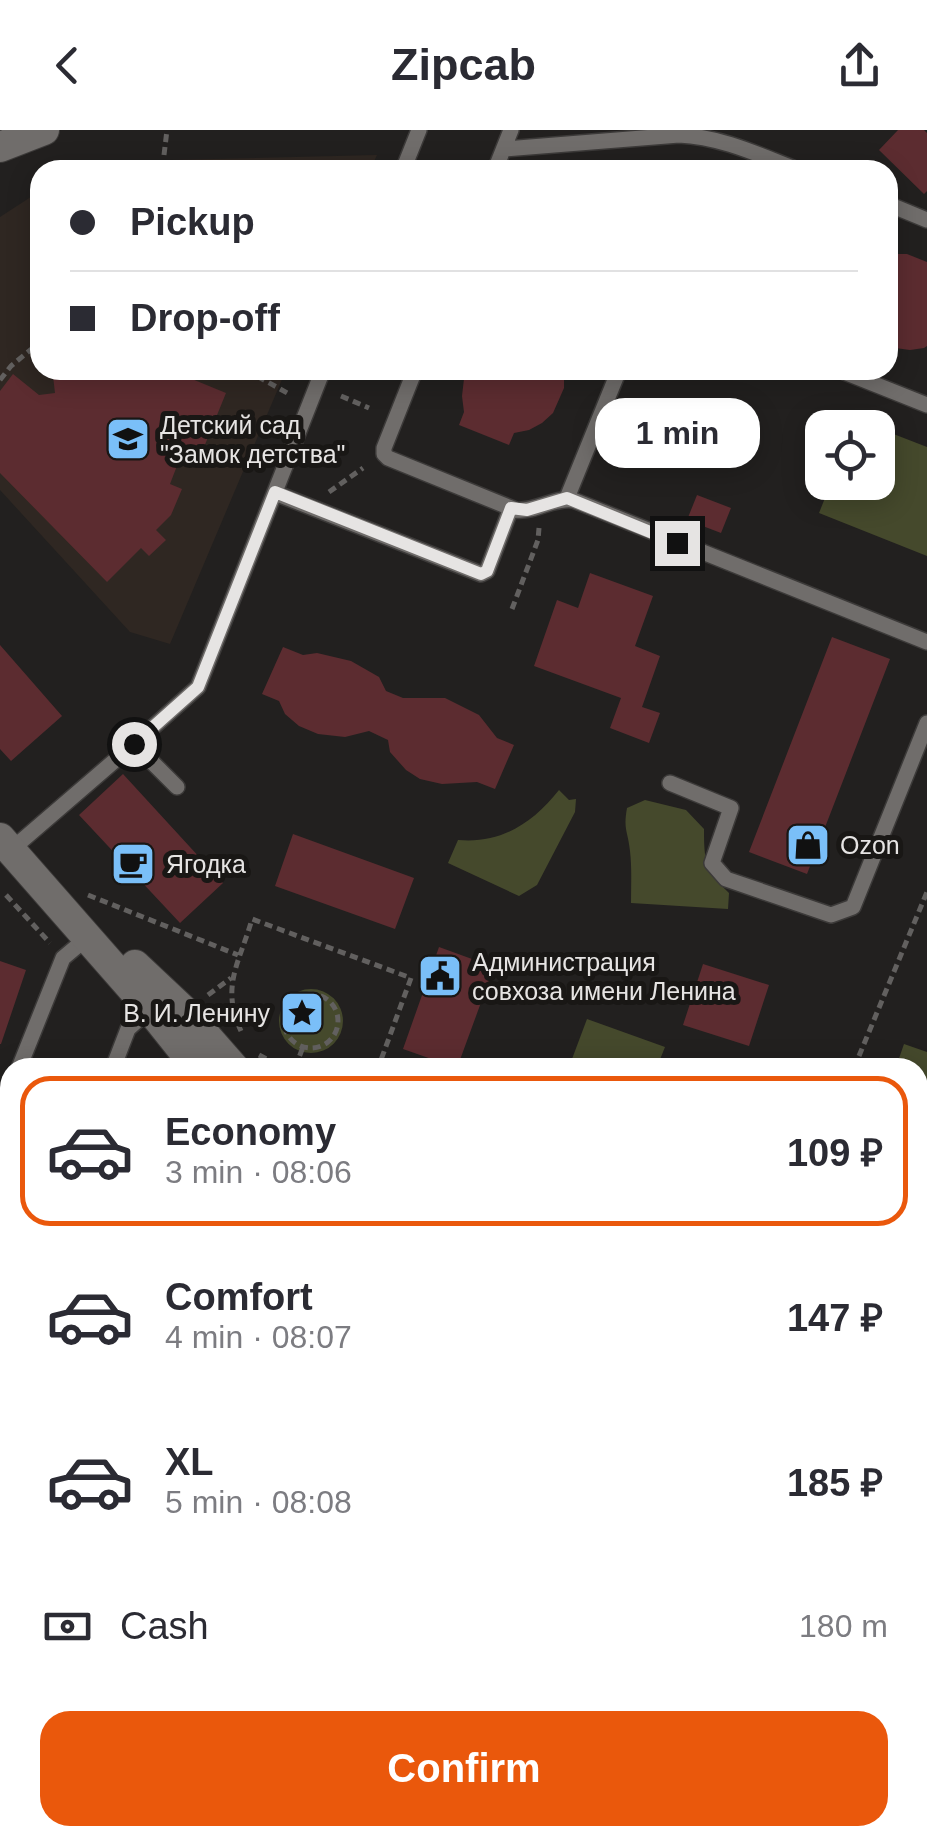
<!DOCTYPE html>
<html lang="en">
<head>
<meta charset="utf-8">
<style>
  body { margin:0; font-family:Helvetica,sans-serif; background:#f7f7f7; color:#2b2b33; height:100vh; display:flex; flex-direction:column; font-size:38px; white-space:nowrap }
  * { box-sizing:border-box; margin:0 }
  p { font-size:32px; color:#7c7c81 }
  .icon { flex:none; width:55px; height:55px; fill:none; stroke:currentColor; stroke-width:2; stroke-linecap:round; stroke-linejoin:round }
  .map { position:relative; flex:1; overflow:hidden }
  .side { position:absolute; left:0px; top:928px; width:928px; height:788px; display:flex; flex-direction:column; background:#fff; border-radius:30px 30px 0 0; box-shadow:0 5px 25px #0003 }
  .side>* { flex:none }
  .guide { position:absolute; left:30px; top:30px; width:868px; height:220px; border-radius:30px; box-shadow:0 5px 25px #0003; display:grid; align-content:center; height:220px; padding:0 40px; background:#fff }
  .tools { position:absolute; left:805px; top:280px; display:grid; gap:20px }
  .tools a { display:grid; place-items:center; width:90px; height:90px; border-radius:20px; background:#fff; box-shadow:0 5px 25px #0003; font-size:50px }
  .end { position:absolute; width:45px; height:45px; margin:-22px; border:12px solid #e6e4e3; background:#111; box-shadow:0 0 0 5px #111 }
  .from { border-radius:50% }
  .bubble { position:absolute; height:70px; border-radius:30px; background:#fff; box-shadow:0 5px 25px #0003; font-size:32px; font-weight:700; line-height:70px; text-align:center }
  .guide b { display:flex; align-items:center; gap:35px; height:95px; font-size:38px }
  .guide b+b { border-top:2px solid #e1e1e2 }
  .guide i { width:25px; height:25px; background:#2b2b33 }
  ul { padding:18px 0 0; list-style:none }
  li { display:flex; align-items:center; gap:30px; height:150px; margin:0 20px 15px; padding:0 20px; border:5px solid transparent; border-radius:30px }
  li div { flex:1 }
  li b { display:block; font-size:38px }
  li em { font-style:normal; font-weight:700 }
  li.current { border-color:#ea580c }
  li>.icon { width:90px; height:90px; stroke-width:1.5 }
  .pay { display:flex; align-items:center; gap:25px; height:110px; padding:0 40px; font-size:38px }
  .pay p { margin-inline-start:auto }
  .primary-button { display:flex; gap:20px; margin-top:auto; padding:20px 40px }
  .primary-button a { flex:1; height:115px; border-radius:30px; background:#ea580c; color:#fff; font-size:40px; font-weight:700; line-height:115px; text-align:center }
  header { display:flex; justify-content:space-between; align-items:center; height:130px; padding:0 40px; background:#fff; font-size:45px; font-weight:700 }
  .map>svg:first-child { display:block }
  .built { fill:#2f2722 }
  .green { fill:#45492c }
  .building { fill:#5c2c30 }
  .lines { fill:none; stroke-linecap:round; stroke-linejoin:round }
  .service-casing { stroke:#3c3a39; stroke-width:18 }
  .minor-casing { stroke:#3c3a39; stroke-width:32 }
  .path { stroke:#62605f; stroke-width:5; stroke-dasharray:8 5; stroke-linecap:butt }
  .service { stroke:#706d6b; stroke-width:15 }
  .minor { stroke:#706d6b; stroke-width:30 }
  .route { stroke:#e6e4e3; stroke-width:12 }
  .labels { text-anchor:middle; stroke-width:10; stroke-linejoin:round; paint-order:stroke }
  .poi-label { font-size:25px; fill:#e6e4e3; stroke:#191715; text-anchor:start }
</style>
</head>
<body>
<header><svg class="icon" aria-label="back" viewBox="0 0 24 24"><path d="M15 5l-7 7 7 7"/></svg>Zipcab<svg class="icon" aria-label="share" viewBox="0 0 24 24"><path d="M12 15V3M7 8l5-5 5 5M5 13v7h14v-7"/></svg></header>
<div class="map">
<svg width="927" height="1713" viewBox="0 0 927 1713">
  <rect width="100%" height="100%" fill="#22201f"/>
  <path class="built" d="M 377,25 L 370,40 L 71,40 L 83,32 Z
    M 40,61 L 40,240 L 286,240 L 170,514 L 130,502 L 0,360 L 0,87 Z"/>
  <path class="green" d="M 878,298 L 927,317 L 927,426 L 819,383 L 831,353 L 878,352 Z
    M 559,660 L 569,670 L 576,669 L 575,682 L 537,755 L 519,766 L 448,733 L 458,710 C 501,714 533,693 559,660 Z
    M 645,670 L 686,680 L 704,699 C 704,731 705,740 729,763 L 728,779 L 631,773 C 631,756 632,738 630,721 C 628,701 623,700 627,678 Z
    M279 891a32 32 0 1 1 64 0a32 32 0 1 1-64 0Z
    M 587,889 L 665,917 L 657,937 L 569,937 Z
    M 904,914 L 927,922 L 927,1104 L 918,1100 L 918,938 L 896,937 Z"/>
  <path class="building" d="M 898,0 L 924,0 L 927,3 L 927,61 L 924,64 L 879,20 Z
    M 599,31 L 622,40 L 575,40 L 589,32 Z
    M 888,124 L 907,124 L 927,132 L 927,216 L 924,218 L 910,220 L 888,217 Z
    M 75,240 L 170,240 L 226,263 L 202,322 L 185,315 L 170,354 L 182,359 L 171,385 L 156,400 L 166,410 L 149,426 L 141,418 L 107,452 L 0,343 L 0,261 L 13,244 L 39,265 L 55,263 L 53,246 Z
    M 465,240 L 564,240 L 564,258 L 553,283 L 542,293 L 529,300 L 514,303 L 509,315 L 459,295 L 464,282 L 462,266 Z
    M 697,365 L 731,378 L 721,403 L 687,390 Z
    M 590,443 L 653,466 L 635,516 L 660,526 L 642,577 L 660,583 L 649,613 L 610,598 L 621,568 L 534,536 L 557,470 L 578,478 Z
    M 832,507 L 890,529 L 807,744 L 749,722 Z
    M 0,515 L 62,586 L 11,631 L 0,619 Z
    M 283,517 L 303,525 L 317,523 L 351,531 L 379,547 L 386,561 L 403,568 L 445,568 L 479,585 L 497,608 L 514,615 L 495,659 L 477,652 L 442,654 L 420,649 L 406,640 L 390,622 L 388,610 L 369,601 L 345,607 L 318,604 L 299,596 L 285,584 L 279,571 L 262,564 Z
    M 123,644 L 223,753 L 180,793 L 79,685 Z
    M 293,704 L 414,748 L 395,799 L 275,756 Z
    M 439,817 L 494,837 L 457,938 L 403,919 Z
    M 0,831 L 26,840 L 1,914 L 0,914 Z
    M 703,834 L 769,855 L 749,916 L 683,895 Z
    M 918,1167 L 927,1171 L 924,1181 L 927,1182 L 927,1242 L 918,1238 Z
    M 10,1313 L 10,1471 L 1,1498 L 0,1340 Z
    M 918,1681 L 927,1685 L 927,1713 L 887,1713 L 890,1705 L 918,1705 Z
    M 381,1705 L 438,1705 L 435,1713 L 378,1713 Z
    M 588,1705 L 645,1705 L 642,1713 L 584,1713 Z"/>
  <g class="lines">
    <defs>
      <path id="service" d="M 504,19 L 679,5 C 722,7 759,25 798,40
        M 403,40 L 419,0
        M 495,40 L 511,0
        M 888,74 L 927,90
        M 415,240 L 384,318 L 384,324 L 388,328 L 516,380 C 536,382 554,367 573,370 L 927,512
        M 839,240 L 927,275
        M 275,363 L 481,444 L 487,441 L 511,378
        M 567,368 L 619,240
        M 134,614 L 198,557 L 323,240
        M 670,653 L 731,678 L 712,733 L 726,749 L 831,785 L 853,777 L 927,593
        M 11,720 L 134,614 L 177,657
        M 19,938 L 63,828 L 88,807
        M 113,938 L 128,899 L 150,879
        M 0,984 L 10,959
        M 918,1150 L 927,1154
        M 918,1306 L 927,1310
        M 0,1559 L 10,1562
        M 501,1713 L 504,1705
        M 865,1713 L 868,1705"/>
      <path id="minor" d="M 0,17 L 44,0
        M 0,708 L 150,879 L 197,938
        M 135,835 L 185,882 L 234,938
        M 3,1713 L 10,1694"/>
    </defs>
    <use href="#service" class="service-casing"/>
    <use href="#minor" class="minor-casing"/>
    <path class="path" d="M 164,25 L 167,0
      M 246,240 L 291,265
      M 0,250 L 11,236 L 40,212
      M 341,266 L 369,278
      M 329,362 L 363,338
      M 512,479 L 538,410 L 539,398
      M 6,765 L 50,813
      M 88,765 L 238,825
      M284 891a27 27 0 1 1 54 0a27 27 0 1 1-54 0Z
      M 208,865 L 231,848
      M 241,901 C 220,856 240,832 252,789 L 411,848 L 378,938
      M 259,925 L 283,938
      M 295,938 L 303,917
      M 854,938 L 927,762
      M 0,1199 L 10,1211
      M 0,1247 L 10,1216
      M 0,1271 L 10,1274
      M 918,1372 L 927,1377
      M 918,1471 L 927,1466
      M 918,1480 L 927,1508
      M 918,1566 L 921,1567 L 927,1544
      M 0,1599 L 7,1579"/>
    <use href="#service" class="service"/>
    <use href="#minor" class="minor"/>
  </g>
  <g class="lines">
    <path class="route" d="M 134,614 L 198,557 L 275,362 L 481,444 L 487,441 L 511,378 L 527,380 L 567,368 L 677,413"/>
  </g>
  <defs>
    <symbol id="school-square" viewBox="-11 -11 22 22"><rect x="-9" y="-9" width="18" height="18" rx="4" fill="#7abff8" stroke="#191715"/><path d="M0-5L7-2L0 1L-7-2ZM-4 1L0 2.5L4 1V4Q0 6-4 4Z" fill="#111"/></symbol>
    <symbol id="shop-square" viewBox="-11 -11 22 22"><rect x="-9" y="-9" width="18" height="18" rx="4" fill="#7abff8" stroke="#191715"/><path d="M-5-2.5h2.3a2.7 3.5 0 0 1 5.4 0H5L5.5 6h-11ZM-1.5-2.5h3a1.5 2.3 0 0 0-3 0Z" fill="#111"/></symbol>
    <symbol id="cafe-square" viewBox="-11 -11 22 22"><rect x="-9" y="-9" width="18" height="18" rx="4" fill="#7abff8" stroke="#191715"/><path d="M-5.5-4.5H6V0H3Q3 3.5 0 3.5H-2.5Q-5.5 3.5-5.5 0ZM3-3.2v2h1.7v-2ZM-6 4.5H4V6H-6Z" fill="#111"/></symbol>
    <symbol id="civic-square" viewBox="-11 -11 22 22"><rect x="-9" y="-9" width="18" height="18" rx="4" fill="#7abff8" stroke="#191715"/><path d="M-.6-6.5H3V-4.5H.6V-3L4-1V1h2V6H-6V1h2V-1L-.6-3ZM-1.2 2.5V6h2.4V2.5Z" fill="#111"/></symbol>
    <symbol id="sight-square" viewBox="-11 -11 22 22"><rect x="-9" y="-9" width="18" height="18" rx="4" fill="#7abff8" stroke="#191715"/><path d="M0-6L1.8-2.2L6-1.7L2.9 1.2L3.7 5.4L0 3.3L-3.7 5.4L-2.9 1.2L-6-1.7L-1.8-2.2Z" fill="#111"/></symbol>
  </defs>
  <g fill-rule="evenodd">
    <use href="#school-square" x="103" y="284" width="50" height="50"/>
    <use href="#shop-square" x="783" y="690" width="50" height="50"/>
    <use href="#cafe-square" x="108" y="709" width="50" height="50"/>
    <use href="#civic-square" x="415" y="821" width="50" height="50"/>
    <use href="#sight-square" x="277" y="858" width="50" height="50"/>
  </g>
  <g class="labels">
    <g class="poi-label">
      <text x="160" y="304">Детский сад<tspan x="160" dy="29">"Замок детства"</tspan></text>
      <text x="840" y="724">Ozon</text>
      <text x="166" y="743">Ягодка</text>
      <text x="472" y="841">Администрация<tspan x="472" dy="29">совхоза имени Ленина</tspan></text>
      <text x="270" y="892" text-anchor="end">В. И. Ленину</text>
    </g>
  </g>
</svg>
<div class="tools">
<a><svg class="icon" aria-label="locate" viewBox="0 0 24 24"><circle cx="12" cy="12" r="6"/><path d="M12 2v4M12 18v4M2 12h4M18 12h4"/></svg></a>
</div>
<i class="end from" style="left:134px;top:614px"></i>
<i class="end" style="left:677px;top:413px"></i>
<div class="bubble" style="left:595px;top:268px;width:165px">1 min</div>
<div class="guide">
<b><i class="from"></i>Pickup</b>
<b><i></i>Drop-off</b>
</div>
<section class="side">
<ul>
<li class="current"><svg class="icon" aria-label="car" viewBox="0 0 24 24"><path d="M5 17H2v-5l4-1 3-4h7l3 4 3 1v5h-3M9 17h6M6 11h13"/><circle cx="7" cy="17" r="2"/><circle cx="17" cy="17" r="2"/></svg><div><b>Economy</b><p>3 min · 08:06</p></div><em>109 ₽</em></li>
<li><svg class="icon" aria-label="car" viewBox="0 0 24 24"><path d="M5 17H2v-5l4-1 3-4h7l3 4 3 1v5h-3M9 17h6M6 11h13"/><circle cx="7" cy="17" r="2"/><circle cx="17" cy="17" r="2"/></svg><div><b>Comfort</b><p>4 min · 08:07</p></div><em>147 ₽</em></li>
<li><svg class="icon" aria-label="car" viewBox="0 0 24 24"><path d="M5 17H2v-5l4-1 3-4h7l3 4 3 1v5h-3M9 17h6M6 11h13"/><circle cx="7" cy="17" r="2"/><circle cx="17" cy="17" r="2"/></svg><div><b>XL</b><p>5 min · 08:08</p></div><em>185 ₽</em></li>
</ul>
<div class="pay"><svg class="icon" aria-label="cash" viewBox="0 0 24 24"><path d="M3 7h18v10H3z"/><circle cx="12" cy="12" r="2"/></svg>Cash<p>180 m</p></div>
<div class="primary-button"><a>Confirm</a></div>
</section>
</div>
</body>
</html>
